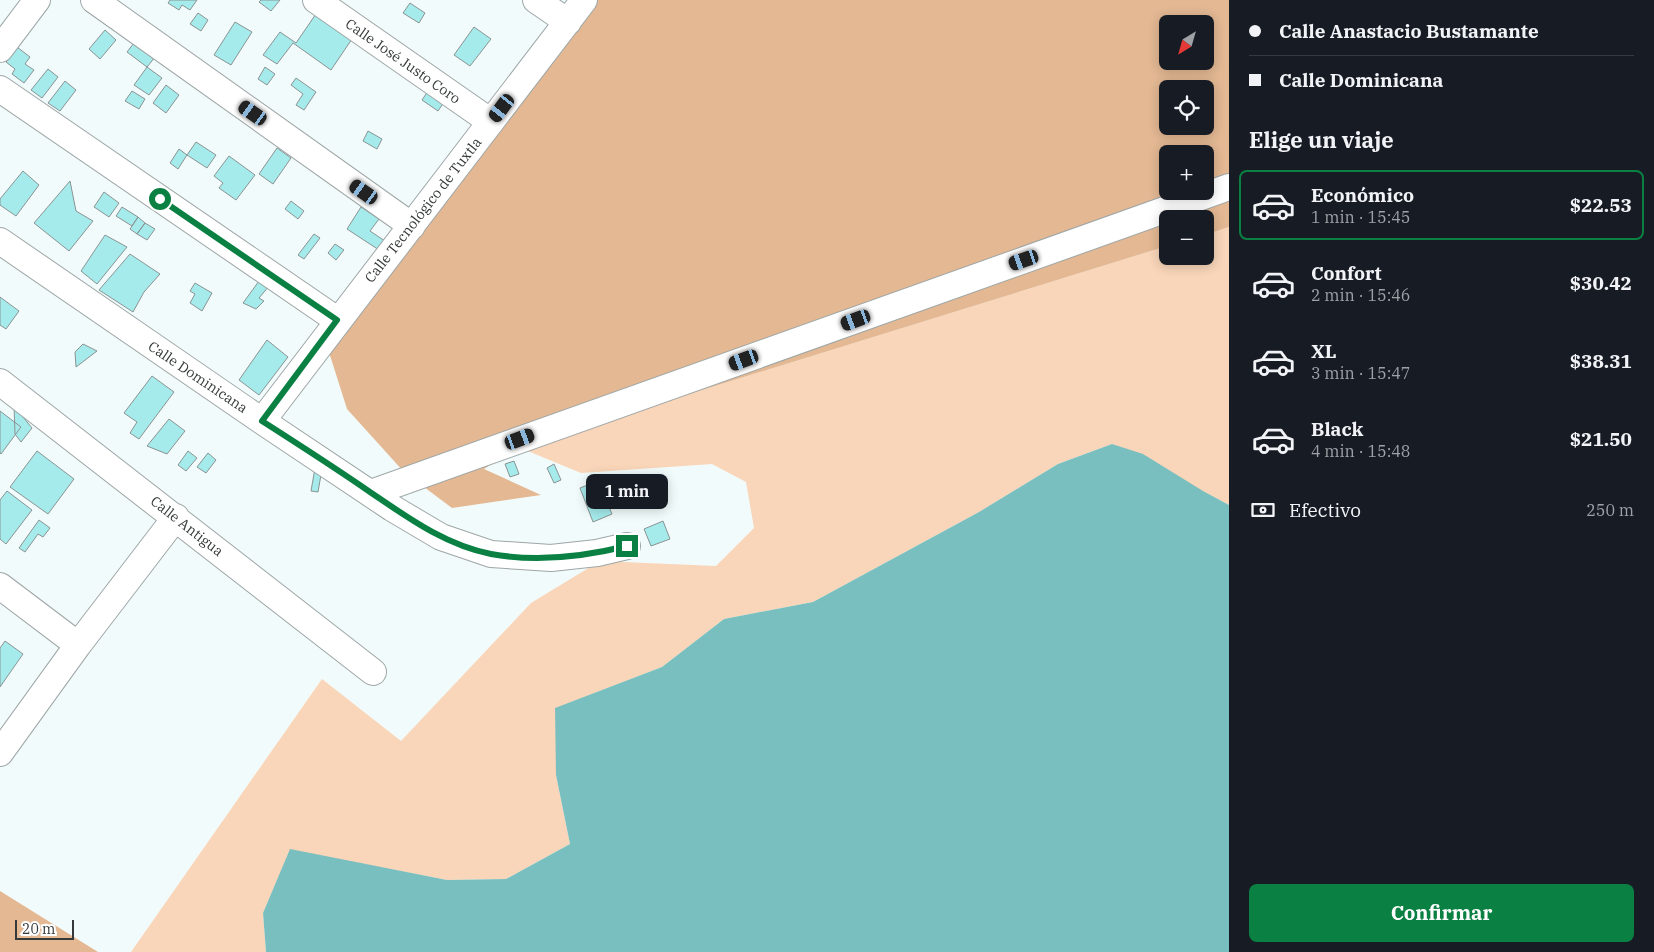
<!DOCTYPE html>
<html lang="es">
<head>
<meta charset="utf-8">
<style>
  body { margin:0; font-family:"IBM Plex Serif",serif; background:#242831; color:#f1f3f6; height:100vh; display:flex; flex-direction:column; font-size:19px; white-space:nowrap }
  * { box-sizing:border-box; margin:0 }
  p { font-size:16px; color:#9ea1a6 }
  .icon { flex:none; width:28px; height:28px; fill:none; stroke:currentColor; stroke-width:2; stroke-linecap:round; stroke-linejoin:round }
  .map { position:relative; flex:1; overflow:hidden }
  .sheet { display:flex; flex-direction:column; background:#171b24; width:425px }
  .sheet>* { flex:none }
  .top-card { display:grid; align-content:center; height:110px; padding:0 20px; background:#171b24 }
  .needle { width:32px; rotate:217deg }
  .buttons { position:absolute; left:1159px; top:15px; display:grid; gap:10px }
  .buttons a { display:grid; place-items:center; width:55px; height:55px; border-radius:8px; background:#171b24; box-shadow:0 2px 12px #0003; font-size:25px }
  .scale { position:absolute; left:15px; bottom:12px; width:59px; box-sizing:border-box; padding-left:5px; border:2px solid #353939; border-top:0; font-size:14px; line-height:18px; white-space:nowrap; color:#353939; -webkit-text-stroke:4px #fff; paint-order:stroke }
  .end { position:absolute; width:22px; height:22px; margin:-11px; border:6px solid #0b8043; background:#fff; box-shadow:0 0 0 2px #fff }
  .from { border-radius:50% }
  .bubble { position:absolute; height:35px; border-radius:8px; background:#171b24; box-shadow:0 2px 12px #0003; font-size:16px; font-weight:700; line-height:35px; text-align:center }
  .car { position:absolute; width:15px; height:30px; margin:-15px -8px; border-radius:6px; box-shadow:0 0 4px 1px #0007; background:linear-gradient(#222 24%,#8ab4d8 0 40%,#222 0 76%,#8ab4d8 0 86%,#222 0) }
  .top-card b { display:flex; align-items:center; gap:18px; height:48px; font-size:19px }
  .top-card b+b { border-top:1px solid #363941 }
  .top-card i { width:12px; height:12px; background:#f1f3f6 }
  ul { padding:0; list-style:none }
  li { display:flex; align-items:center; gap:15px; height:70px; margin:0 10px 8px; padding:0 10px; border:2px solid transparent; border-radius:8px }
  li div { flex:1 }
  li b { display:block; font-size:19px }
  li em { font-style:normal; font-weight:700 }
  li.selected { border-color:#0b8043 }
  li>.icon { width:45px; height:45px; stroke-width:1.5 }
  h2 { padding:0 20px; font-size:22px; line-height:60px }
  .pay { display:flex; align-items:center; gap:12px; height:55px; padding:0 20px; font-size:19px }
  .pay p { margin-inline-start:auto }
  .action { display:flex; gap:10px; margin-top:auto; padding:10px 20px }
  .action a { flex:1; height:58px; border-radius:8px; background:#0b8043; color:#fff; font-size:20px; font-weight:700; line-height:58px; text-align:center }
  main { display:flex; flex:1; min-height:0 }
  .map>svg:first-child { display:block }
  .green { fill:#f9d6b9 }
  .forest { fill:#e3b893; fill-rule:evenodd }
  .water { fill:#7abfbf }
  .building { fill:#a5ebec; stroke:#8b9393 }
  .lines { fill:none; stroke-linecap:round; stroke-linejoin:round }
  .minor-casing { stroke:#9ea6a6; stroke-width:28 }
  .minor { stroke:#fff; stroke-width:26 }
  .route { stroke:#0b8043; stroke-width:6 }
  .labels { text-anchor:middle; stroke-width:5; stroke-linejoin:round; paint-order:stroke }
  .street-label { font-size:14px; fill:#353939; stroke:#fff }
</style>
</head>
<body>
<main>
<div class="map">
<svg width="1229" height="952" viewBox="0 0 1229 952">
  <rect width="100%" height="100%" fill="#f2fbfb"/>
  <path class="green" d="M 1229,227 L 1229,505 L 1112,444 L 1058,464 L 979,512 L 813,602 L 724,619 L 662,667 L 556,708 L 556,775 L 570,844 L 506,879 L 447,880 L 290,850 L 263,913 L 266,952 L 131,952 L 322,679 L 401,741 L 531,603 L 600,561 L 716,566 L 754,528 L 746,482 L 712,464 L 581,473 L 518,447 L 1167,246 L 1168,256 L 1205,256 L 1205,235 Z"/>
  <path class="forest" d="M 598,0 L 1229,0 L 1229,227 L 1205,235 L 1205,219 L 1168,219 L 1167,246 L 518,447 L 484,469 L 541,495 L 452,508 L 404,472 L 347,409 L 328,349 ZM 1168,24 L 1205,24 L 1205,61 L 1168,61 ZM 1168,89 L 1205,89 L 1205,126 L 1168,126 ZM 1168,154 L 1205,154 L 1205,191 L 1168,191 Z
    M 0,891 L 98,952 L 0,952 Z"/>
  <path class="water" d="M 1112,444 L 1143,454 L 1203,491 L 1229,505 L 1229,952 L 266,952 L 263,913 L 290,849 L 447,880 L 506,879 L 570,844 L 556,775 L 555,708 L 662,667 L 724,619 L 813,602 L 979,512 L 1058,464 Z"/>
  <path class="building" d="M 170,0 L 197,0 L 190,10 L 182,5 L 179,10 L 168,3 Z
    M 261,0 L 280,0 L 271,11 L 259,2 Z
    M 410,3 L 425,13 L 419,23 L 403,13 Z
    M 318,11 L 354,36 L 331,70 L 293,43 L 277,64 L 263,55 L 280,32 L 296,43 Z
    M 198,13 L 208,20 L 201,31 L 190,24 Z
    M 235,22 L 252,32 L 231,65 L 214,55 Z
    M 474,27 L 491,39 L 470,66 L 454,55 Z
    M 105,30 L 116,40 L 100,59 L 89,49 Z
    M 140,35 L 160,51 L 147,67 L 127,52 Z
    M 17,47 L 30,57 L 25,64 L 34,70 L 24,83 L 12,74 L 15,69 L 6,62 Z
    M 147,67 L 162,78 L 149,95 L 134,85 Z
    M 265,67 L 275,74 L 267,85 L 258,79 Z
    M 48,69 L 58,77 L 42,98 L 31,90 Z
    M 296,78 L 316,92 L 304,110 L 296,105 L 303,94 L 291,85 Z
    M 65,81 L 76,90 L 60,111 L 48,103 Z
    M 166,85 L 179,95 L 166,113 L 153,103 Z
    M 430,88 L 446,99 L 438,111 L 422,100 Z
    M 132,91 L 145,99 L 139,109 L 125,101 Z
    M 368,131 L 382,139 L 377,149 L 363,141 Z
    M 196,142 L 216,155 L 207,168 L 187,155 Z
    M 277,148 L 291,158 L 273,184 L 259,174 Z
    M 179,149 L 187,155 L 178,169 L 170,163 Z
    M 229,156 L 255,175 L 236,200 L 219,188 L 223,183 L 214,176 Z
    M 23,171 L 39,185 L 16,216 L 0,205 L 0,199 Z
    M 70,181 L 76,211 L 93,221 L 69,251 L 34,223 Z
    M 104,192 L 119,203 L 109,217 L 94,207 Z
    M 291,201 L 304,211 L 298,219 L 285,209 Z
    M 122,207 L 138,217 L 132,226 L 116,216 Z
    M 361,207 L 379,219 L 370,231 L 385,241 L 379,250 L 347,229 Z
    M 138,217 L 145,223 L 137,234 L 130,229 Z
    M 145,223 L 155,229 L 147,240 L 137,234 Z
    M 314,234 L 320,238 L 304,259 L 298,255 Z
    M 105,235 L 127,247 L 97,284 L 81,271 Z
    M 335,244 L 344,250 L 336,260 L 328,253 Z
    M 130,254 L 160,274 L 144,292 L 133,312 L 99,290 Z
    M 259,281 L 269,286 L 259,298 L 264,301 L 256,309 L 243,303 Z
    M 195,283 L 212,293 L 202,311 L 190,303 L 195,294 L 190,291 Z
    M 0,297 L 19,311 L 6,329 L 0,325 Z
    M 267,340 L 288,357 L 259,395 L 239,380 Z
    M 83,344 L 97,351 L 76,367 L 75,352 Z
    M 152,376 L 174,392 L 139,439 L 130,433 L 137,422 L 124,413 Z
    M 14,406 L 32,428 L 21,442 L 15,434 Z
    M 0,411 L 21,427 L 1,454 L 0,453 Z
    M 169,419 L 185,431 L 167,454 L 147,446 Z
    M 37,451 L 74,479 L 48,514 L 10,487 Z
    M 188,451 L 197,458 L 186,471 L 178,465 Z
    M 208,453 L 216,460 L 206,473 L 197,467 Z
    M 514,461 L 519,474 L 510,477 L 505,464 Z
    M 554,464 L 561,480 L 554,483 L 547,468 Z
    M 315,468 L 322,469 L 318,492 L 311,491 Z
    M 598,481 L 612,514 L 593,522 L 580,488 Z
    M 7,491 L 32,510 L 6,544 L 0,539 L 0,500 Z
    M 39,520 L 50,528 L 43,537 L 38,534 L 25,552 L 19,548 Z
    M 663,521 L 670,539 L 651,546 L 644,529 Z
    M 5,641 L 23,654 L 0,687 L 0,648 Z"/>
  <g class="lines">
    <defs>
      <path id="minor" d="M 94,0 L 412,226
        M 316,0 L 491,122
        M 536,0 L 568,22
        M 0,49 L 37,0
        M 0,89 L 337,320
        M 0,241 L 262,421 L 392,508 L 441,537 L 491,554 L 551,558 L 597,553 L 627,546
        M 0,382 L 373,672
        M 262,421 L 584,0
        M 371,493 L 1229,187
        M 0,586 L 78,645
        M 0,753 L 78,645 L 176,517"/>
    </defs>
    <use href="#minor" class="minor-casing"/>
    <use href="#minor" class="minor"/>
  </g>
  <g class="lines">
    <path class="route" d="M 160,199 L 337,320 L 262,421 C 298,444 334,467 370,492 C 407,517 445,545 491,554 C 536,562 583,557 627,546"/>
  </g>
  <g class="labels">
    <g class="street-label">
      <text transform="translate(403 61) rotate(35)" y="5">Calle José Justo Coro</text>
      <text transform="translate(423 210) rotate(-52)" y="5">Calle Tecnológico de Tuxtla</text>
      <text transform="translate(198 377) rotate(34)" y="5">Calle Dominicana</text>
      <text transform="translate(187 526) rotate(38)" y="5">Calle Antigua</text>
    </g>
  </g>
</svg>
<div class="buttons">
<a><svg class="needle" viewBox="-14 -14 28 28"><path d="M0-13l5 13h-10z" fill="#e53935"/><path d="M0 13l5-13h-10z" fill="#9ea1a6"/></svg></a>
<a><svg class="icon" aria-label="locate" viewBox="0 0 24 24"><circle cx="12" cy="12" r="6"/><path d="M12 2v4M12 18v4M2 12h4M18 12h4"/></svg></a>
<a>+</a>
<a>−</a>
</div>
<div class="scale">20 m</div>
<i class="end from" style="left:160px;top:199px"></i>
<i class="end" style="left:627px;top:546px"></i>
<div class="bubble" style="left:586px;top:474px;width:82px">1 min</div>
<i class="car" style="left:502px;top:108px;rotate:217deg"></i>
<i class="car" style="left:253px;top:113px;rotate:305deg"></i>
<i class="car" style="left:364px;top:192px;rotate:305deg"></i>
<i class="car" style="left:1024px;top:260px;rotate:251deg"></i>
<i class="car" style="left:856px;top:320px;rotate:250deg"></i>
<i class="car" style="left:744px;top:360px;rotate:250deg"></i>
<i class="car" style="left:520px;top:439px;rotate:70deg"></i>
</div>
<section class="sheet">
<div class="top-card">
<b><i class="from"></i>Calle Anastacio Bustamante</b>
<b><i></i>Calle Dominicana</b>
</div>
<h2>Elige un viaje</h2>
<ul>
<li class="selected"><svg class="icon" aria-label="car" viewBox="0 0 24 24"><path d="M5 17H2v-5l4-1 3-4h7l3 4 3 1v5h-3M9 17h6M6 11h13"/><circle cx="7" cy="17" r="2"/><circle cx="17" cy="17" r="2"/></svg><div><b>Económico</b><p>1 min · 15:45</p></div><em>$22.53</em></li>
<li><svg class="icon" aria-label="car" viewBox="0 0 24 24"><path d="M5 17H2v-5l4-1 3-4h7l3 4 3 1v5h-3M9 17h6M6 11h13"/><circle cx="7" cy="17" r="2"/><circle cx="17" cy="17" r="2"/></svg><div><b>Confort</b><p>2 min · 15:46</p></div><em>$30.42</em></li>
<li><svg class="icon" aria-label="car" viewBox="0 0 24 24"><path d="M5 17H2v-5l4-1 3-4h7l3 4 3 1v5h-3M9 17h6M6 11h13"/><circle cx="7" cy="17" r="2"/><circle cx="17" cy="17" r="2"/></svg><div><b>XL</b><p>3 min · 15:47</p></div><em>$38.31</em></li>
<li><svg class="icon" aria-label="car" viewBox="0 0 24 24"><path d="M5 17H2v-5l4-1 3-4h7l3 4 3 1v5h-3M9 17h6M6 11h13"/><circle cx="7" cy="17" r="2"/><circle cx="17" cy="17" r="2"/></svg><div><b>Black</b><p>4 min · 15:48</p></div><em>$21.50</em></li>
</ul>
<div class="pay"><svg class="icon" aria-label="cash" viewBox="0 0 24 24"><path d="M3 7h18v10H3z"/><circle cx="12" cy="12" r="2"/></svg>Efectivo<p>250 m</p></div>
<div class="action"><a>Confirmar</a></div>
</section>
</main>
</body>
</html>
